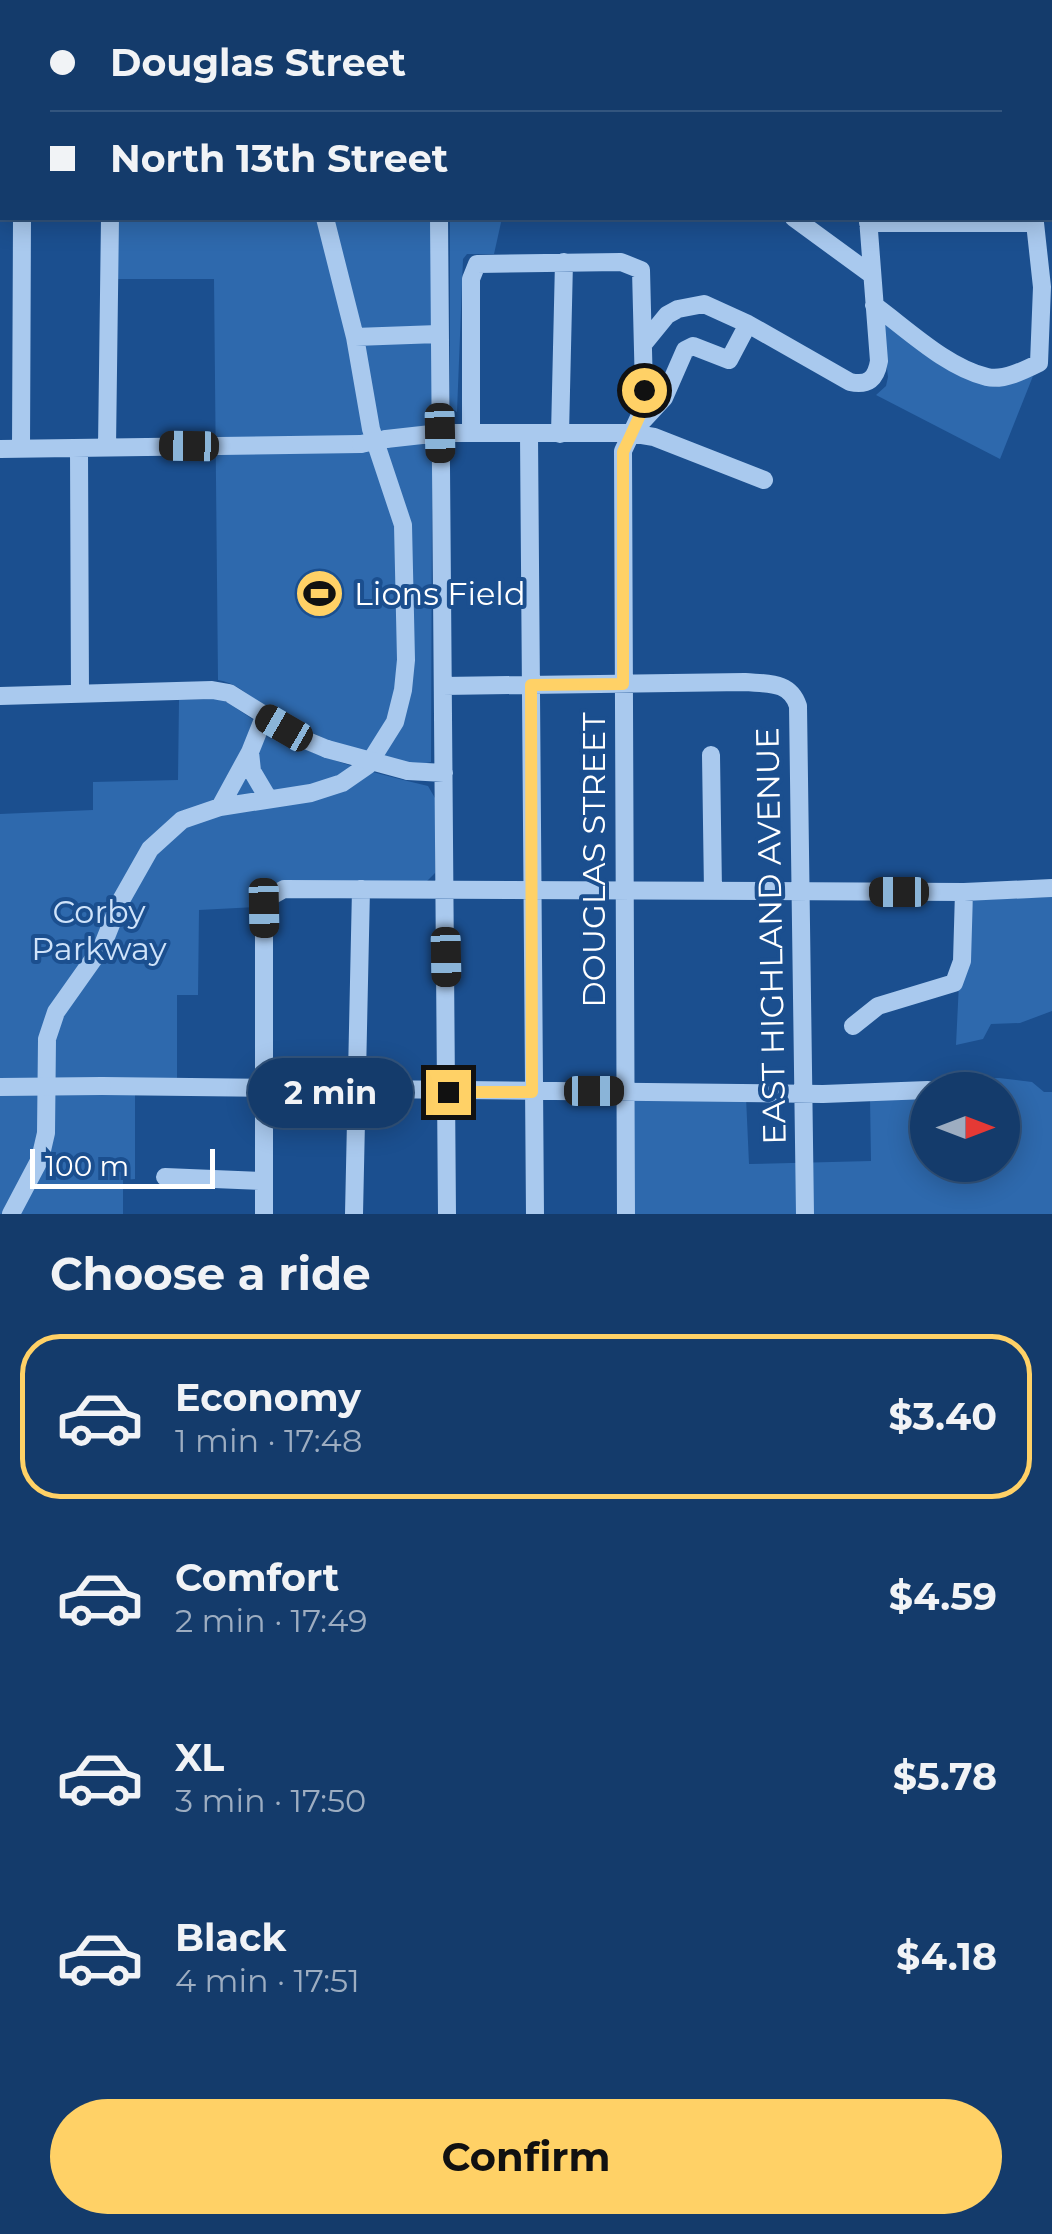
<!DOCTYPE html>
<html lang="en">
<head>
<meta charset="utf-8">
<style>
  body { margin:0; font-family:Montserrat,sans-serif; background:#1d4271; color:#f1f3f6; height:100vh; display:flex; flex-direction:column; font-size:38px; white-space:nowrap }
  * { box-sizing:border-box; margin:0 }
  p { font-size:32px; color:#9dadc1 }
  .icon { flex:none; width:55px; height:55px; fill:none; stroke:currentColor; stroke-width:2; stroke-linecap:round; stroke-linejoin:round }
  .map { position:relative; height:1214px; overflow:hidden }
  .drawer { display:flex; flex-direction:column; background:#143b6b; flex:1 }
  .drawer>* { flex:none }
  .banner { position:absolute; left:0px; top:0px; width:1052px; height:220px; box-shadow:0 5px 25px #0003,0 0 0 2px #33557e; display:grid; align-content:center; height:220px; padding:0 50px; background:#143b6b }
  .needle { width:65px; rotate:90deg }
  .tools { position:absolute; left:910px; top:1072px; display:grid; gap:20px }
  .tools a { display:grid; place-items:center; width:110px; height:110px; border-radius:50%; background:#143b6b; box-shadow:0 5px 25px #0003,0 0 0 2px #33557e; font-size:50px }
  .scale { position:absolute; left:30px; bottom:25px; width:185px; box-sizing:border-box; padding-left:10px; border:5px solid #fff; border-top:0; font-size:28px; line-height:35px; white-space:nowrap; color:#fff; -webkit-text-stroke:8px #1b4f8f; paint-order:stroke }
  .end { position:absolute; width:45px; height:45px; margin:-22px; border:12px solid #ffd166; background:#111; box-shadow:0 0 0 5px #111 }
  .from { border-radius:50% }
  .bubble { position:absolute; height:70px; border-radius:35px; background:#143b6b; box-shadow:0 5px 25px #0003,0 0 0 2px #33557e; font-size:32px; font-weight:700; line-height:70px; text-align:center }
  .car { position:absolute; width:30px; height:60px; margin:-30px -15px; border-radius:12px; box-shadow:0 0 8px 2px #0007; background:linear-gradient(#222 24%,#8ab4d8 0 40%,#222 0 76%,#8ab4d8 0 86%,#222 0) }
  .banner b { display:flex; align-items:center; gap:35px; height:95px; font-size:38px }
  .banner b+b { border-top:2px solid #33557e }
  .banner i { width:25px; height:25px; background:#f1f3f6 }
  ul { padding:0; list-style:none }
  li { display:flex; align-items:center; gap:30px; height:165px; margin:0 20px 15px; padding:0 30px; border:5px solid transparent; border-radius:40px }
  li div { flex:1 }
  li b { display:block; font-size:38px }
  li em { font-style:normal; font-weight:700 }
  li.current { border-color:#ffd166 }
  li>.icon { width:90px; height:90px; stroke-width:1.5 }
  h2 { padding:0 50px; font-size:45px; line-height:120px }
  .button { display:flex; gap:20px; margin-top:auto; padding:20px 50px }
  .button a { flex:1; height:115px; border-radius:60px; background:#ffd166; color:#111; font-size:40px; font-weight:700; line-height:115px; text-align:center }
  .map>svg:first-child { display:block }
  .green { fill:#2e69ad }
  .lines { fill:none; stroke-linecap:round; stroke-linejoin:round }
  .minor { stroke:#a9c9ee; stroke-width:18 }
  .major { stroke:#f0f6ff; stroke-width:22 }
  .minor-bridge { stroke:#a9c9ee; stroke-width:18 }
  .route { stroke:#ffd166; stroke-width:12 }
  .labels { text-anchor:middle; stroke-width:8; stroke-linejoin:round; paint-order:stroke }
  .poi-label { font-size:32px; fill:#fff; stroke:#1b4f8f; text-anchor:start }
  .street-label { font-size:32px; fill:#fff; stroke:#1b4f8f }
  .park-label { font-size:32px; fill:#cfe3fa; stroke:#1b4f8f }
</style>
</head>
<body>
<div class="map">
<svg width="1052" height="1214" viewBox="0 0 1052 1214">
  <rect width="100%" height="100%" fill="#1b4f8f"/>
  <path class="green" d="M 118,218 L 433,218 L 431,762 C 392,773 306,732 271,711 C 252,699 240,684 218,680 L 214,279 L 117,279 Z
    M 450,218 L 502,218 L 494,254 L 467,254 L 463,259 L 457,412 L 450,407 Z
    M 881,318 L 953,370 L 995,387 L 1033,376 L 1000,459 L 876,395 L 886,386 L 888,377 Z
    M 221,699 C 244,712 264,729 287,741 C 332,763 379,774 428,786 L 435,798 L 435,873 L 426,882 L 274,885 L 263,891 L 256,907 L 199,910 L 198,995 L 177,995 L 177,1078 L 135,1078 L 135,1179 L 123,1180 L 123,1214 L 0,1214 L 0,814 L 93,810 L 93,782 L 178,780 L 179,700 Z
    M 1052,897 L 1052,1011 L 1020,1023 L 991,1024 L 983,1039 L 956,1045 L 959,983 L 973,900 Z
    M 999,1078 L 1032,1082 L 1044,1092 L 1052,1092 L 1052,1214 L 630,1214 L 633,1096 L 746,1097 L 749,1164 L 871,1161 L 870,1098 L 927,1095 L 928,1165 L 1002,1165 L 1002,1090 L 954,1090 L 959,1080 Z"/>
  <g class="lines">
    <path class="minor" d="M 214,0 L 218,2
      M 465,0 L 469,2
      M 842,0 L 846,2
      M 861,0 L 861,2
      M 112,2 L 112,0
      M 510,2 L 512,0
      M 921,2 L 921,0
      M 0,141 L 2,141
      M 439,218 L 447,1214
      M 794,218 L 872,275
      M 868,223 L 1035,223 L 1042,287 L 1039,363 C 1025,370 1003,381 987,377 C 946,367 907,329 874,305
      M 355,337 L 438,334
      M 645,342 L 667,315 L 678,309 L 704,304 L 748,324 L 850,382 C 868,386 876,379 879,361 L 868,218
      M 638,426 L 664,398 L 685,350 L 693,346 L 729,360 L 748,324
      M 471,433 L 471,279 L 477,264 L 621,262 L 641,270 L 644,390 L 641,413 L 623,451 L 626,1214
      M 560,434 L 564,262
      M 529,435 L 535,1214
      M 386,439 L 440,433 L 630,433 L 654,437 L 764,480
      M 107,447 L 110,218
      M 0,449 L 361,444
      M 21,449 L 22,218
      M 79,449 L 80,694
      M 443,686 L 745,682 C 768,684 790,681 798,706 L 805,1214
      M 0,696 L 212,690 L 229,693 L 303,739 L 327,749
      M 250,752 L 252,771 L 268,798
      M 711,755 L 713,891
      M 408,771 L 444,773
      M 220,807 L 250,752 L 264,717
      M 853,1026 L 878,1006 L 954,983 L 962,961 L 964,892
      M 102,1086 L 823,1094 L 928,1090
      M 935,1090 L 948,1089
      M 165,1177 L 264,1181
      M 11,1214 L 40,1159 L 46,1133 L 47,1039 L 56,1012 L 102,947 L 120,902 L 150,849 L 182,820 L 220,807 L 311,793 L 342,783 L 368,765 L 395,722 L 403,690 L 406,660 L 403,525 L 371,429 L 355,337 L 325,218
      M 264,1214 L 264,908 L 268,898 L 284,889 L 964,892 L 1052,888
      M 354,1214 L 361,889"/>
    <path class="major" d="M 654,0 L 657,2
      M 1050,94 L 1052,94"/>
    <path class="minor-bridge" d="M 361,444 L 386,439
      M 327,749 L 408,771
      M 0,1087 L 102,1086"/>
  </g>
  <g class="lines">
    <path class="route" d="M 448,1092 L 532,1092 L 531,685 L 623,684 L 623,452 L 641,413 L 644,390"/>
  </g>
  <defs>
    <symbol id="stadium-disc" viewBox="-11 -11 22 22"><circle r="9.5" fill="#ffd166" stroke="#1b4f8f"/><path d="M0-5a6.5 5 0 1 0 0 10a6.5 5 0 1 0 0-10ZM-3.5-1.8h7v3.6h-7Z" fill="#111"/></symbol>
  </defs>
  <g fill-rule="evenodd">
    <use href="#stadium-disc" x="292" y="566" width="55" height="55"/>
  </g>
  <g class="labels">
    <g class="poi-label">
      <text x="354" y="605">Lions Field</text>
    </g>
    <g class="street-label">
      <text transform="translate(594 860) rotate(-90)" y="11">DOUGLAS STREET</text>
      <text transform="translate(771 936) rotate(-91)" y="11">EAST HIGHLAND AVENUE</text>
    </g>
    <g class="park-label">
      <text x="99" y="923">Corby<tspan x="99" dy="37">Parkway</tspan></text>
    </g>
  </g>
</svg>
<div class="tools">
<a><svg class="needle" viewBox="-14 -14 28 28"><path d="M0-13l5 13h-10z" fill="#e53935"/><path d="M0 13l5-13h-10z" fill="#9dadc1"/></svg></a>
</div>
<div class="scale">100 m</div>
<i class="end from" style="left:644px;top:390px"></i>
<i class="end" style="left:448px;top:1092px"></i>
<div class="bubble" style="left:248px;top:1058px;width:165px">2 min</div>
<i class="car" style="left:440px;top:433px;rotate:179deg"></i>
<i class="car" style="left:189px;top:446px;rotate:271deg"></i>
<i class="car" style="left:284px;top:728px;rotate:300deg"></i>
<i class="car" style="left:899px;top:892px;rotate:270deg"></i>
<i class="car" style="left:264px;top:908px;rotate:179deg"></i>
<i class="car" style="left:446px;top:957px;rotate:179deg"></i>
<i class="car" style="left:594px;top:1091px;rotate:90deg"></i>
<div class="banner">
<b><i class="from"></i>Douglas Street</b>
<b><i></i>North 13th Street</b>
</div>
</div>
<section class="drawer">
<h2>Choose a ride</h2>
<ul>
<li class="current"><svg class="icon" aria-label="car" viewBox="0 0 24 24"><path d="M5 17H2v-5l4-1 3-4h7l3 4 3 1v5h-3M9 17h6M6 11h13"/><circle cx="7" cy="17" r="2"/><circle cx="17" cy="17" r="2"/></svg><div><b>Economy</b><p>1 min · 17:48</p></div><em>$3.40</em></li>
<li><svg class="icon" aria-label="car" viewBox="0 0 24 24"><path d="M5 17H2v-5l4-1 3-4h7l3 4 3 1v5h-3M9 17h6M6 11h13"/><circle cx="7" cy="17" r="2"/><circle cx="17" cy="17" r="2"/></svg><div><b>Comfort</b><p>2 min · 17:49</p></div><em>$4.59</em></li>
<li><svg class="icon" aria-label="car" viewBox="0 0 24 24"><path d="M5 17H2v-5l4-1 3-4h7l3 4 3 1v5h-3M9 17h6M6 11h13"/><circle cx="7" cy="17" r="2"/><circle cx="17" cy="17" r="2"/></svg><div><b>XL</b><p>3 min · 17:50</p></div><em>$5.78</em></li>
<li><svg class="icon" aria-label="car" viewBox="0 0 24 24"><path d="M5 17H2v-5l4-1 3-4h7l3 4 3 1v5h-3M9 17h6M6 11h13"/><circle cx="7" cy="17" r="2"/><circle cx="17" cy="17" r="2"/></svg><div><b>Black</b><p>4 min · 17:51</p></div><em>$4.18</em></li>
</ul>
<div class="button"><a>Confirm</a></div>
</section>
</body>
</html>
